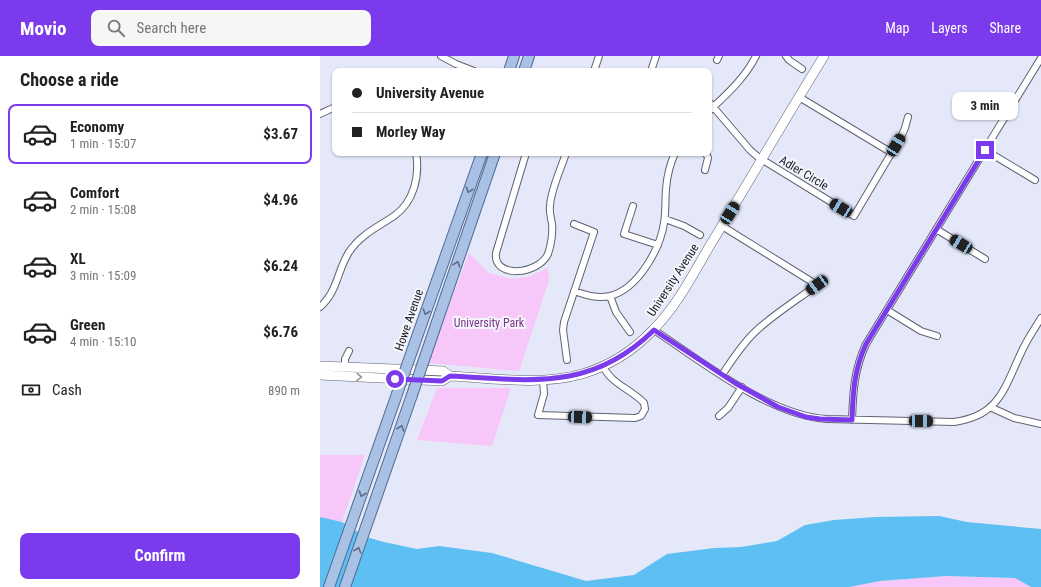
<!DOCTYPE html>
<html lang="en">
<head>
<meta charset="utf-8">
<style>
  body { margin:0; font-family:"Roboto Condensed",sans-serif; background:#f6f6f6; color:#222; height:100vh; display:flex; flex-direction:column; font-size:15px; white-space:nowrap }
  * { box-sizing:border-box; margin:0 }
  p { font-size:13px; color:#767676 }
  .icon { flex:none; width:22px; height:22px; fill:none; stroke:currentColor; stroke-width:2; stroke-linecap:round; stroke-linejoin:round }
  .map { position:relative; flex:1; overflow:hidden }
  .drawer { display:flex; flex-direction:column; background:#fff; width:320px }
  .drawer>* { flex:none }
  .guide { position:absolute; left:12px; top:12px; width:380px; height:88px; border-radius:8px; box-shadow:0 1px 3px #0004; display:grid; align-content:center; height:88px; padding:0 20px; background:#fff }
  .end { position:absolute; width:18px; height:18px; margin:-9px; border:5px solid #7c3aed; background:#fff; box-shadow:0 0 0 2px #fff }
  .from { border-radius:50% }
  .bubble { position:absolute; height:28px; border-radius:8px; background:#fff; box-shadow:0 1px 3px #0004; font-size:13px; font-weight:700; line-height:28px; text-align:center }
  .car { position:absolute; width:12px; height:24px; margin:-12px -6px; border-radius:5px; box-shadow:0 0 3px 1px #0007; background:linear-gradient(#222 24%,#8ab4d8 0 40%,#222 0 76%,#8ab4d8 0 86%,#222 0) }
  .guide b { display:flex; align-items:center; gap:14px; height:38px; font-size:15px }
  .guide b+b { border-top:1px solid #e0e0e0 }
  .guide i { width:10px; height:10px; background:#222 }
  ul { padding:0; list-style:none }
  li { display:flex; align-items:center; gap:12px; height:60px; margin:0 8px 6px; padding:0 12px; border:2px solid transparent; border-radius:8px }
  li div { flex:1 }
  li b { display:block; font-size:15px }
  li em { font-style:normal; font-weight:700 }
  li.active { border-color:#7c3aed }
  li>.icon { width:36px; height:36px; stroke-width:1.5 }
  h2 { padding:0 20px; font-size:18px; line-height:48px }
  .pay { display:flex; align-items:center; gap:10px; height:44px; padding:0 20px; font-size:15px }
  .pay p { margin-inline-start:auto }
  .primary-button { display:flex; gap:8px; margin-top:auto; padding:8px 20px }
  .primary-button a { flex:1; height:46px; border-radius:8px; background:#7c3aed; color:#fff; font-size:16px; font-weight:700; line-height:46px; text-align:center }
  header { display:flex; align-items:center; gap:24px; box-sizing:border-box; height:56px; padding:0 20px; background:#7c3aed; color:#fff }
  header strong { font-size:19px }
  nav { display:flex; gap:22px; margin-inline-start:auto; font-size:14px }
  .search { width:280px; height:36px; background:#f6f6f6; display:flex; align-items:center; gap:10px; box-sizing:border-box; padding:0 14px; border-radius:8px; color:#767676; font-size:15px }
  main { display:flex; flex:1; min-height:0 }
  .map>svg:first-child { display:block }
  .green { fill:#f6c7f8 }
  .water { fill:#5ebff3 }
  .lines { fill:none; stroke-linecap:round; stroke-linejoin:round }
  .street-casing { stroke:#606271; stroke-width:8 }
  .secondary-casing { stroke:#606271; stroke-width:10 }
  .primary-casing { stroke:#506b94; stroke-width:12 }
  .street { stroke:#fff; stroke-width:6 }
  .secondary { stroke:#fff; stroke-width:9 }
  .primary { stroke:#a8c1e5; stroke-width:10 }
  .primary-bridge-casing { stroke:#506b94; stroke-width:12; stroke-linecap:butt }
  .primary-bridge { stroke:#a8c1e5; stroke-width:10 }
  .oneway { stroke:#606c82 }
  .oneway2 { stroke:#97979a }
  .route { stroke:#7c3aed; stroke-width:5 }
  .labels { text-anchor:middle; stroke-width:4; stroke-linejoin:round; paint-order:stroke }
  .street-label { font-size:12px; fill:#18181e; stroke:#f4f6fd }
  .park-label { font-size:12px; fill:#7e3384; stroke:#f4f6fd }
</style>
</head>
<body>
<header>
<strong>Movio</strong>
<div class="search"><svg class="icon" aria-label="search" viewBox="0 0 24 24"><circle cx="10" cy="10" r="6"/><path d="M15 15l6 6"/></svg>Search here</div>
<nav><a>Map</a><a>Layers</a><a>Share</a></nav>
</header>
<main>
<section class="drawer">
<h2>Choose a ride</h2>
<ul>
<li class="active"><svg class="icon" aria-label="car" viewBox="0 0 24 24"><path d="M5 17H2v-5l4-1 3-4h7l3 4 3 1v5h-3M9 17h6M6 11h13"/><circle cx="7" cy="17" r="2"/><circle cx="17" cy="17" r="2"/></svg><div><b>Economy</b><p>1 min · 15:07</p></div><em>$3.67</em></li>
<li><svg class="icon" aria-label="car" viewBox="0 0 24 24"><path d="M5 17H2v-5l4-1 3-4h7l3 4 3 1v5h-3M9 17h6M6 11h13"/><circle cx="7" cy="17" r="2"/><circle cx="17" cy="17" r="2"/></svg><div><b>Comfort</b><p>2 min · 15:08</p></div><em>$4.96</em></li>
<li><svg class="icon" aria-label="car" viewBox="0 0 24 24"><path d="M5 17H2v-5l4-1 3-4h7l3 4 3 1v5h-3M9 17h6M6 11h13"/><circle cx="7" cy="17" r="2"/><circle cx="17" cy="17" r="2"/></svg><div><b>XL</b><p>3 min · 15:09</p></div><em>$6.24</em></li>
<li><svg class="icon" aria-label="car" viewBox="0 0 24 24"><path d="M5 17H2v-5l4-1 3-4h7l3 4 3 1v5h-3M9 17h6M6 11h13"/><circle cx="7" cy="17" r="2"/><circle cx="17" cy="17" r="2"/></svg><div><b>Green</b><p>4 min · 15:10</p></div><em>$6.76</em></li>
</ul>
<div class="pay"><svg class="icon" aria-label="cash" viewBox="0 0 24 24"><path d="M3 7h18v10H3z"/><circle cx="12" cy="12" r="2"/></svg>Cash<p>890 m</p></div>
<div class="primary-button"><a>Confirm</a></div>
</section>
<div class="map">
<svg width="721" height="531" viewBox="0 0 721 531">
  <rect width="100%" height="100%" fill="#e5e8f9"/>
  <path class="green" d="M 149,197 L 169,217 L 191,223 L 208,221 L 228,212 L 229,224 L 199,315 L 108,307 Z
    M 117,332 L 191,332 L 172,390 L 97,384 Z
    M 0,399 L 45,399 L 22,466 L 0,461 Z
    M 626,520 L 695,522 L 711,531 L 529,531 L 560,525 Z"/>
  <path class="water" d="M 619,460 L 647,466 L 721,473 L 721,531 L 711,531 L 695,522 L 626,520 L 560,525 L 529,531 L 0,531 L 0,461 L 22,466 L 46,481 L 64,486 L 97,493 L 119,490 L 172,497 L 266,525 L 314,519 L 347,498 L 394,492 L 421,491 L 457,485 L 485,469 L 514,464 L 556,461 Z"/>
  <g class="lines">
    <defs>
      <path id="street" d="M 121,0 L 136,8 L 154,15
        M 466,0 L 469,4 L 482,13
        M 397,4 L 399,0
        M 332,12 L 336,0
        M 274,15 L 279,0
        M 479,41 L 572,97
        M 389,46 L 430,94 L 438,101 L 534,160 L 581,81 L 585,72 L 588,61
        M 389,55 C 407,38 425,22 436,0
        M 0,58 L 15,51
        M 665,94 L 715,124
        M 206,97 L 176,197 C 173,223 218,219 228,198 C 231,190 233,176 232,168 C 231,161 229,156 230,150 C 231,133 241,113 246,97
        M 385,114 L 388,102 L 386,97
        M 313,150 L 304,178 L 338,189
        M 345,163 L 364,170 L 380,179
        M 402,170 L 497,229 C 477,244 454,258 436,275 C 422,288 412,304 402,319
        M 616,173 L 665,203
        M 254,235 C 266,239 277,243 290,240 C 318,233 340,193 344,167 C 346,155 345,144 346,133 C 347,120 350,108 355,97
        M 290,240 L 296,256 L 310,276
        M 0,251 C 18,235 17,215 29,196 C 41,178 58,171 74,160 C 94,146 100,120 96,97
        M 567,254 L 601,275 L 617,280
        M 334,274 C 381,305 450,360 507,363 L 634,366 C 679,360 684,333 701,297 C 706,285 714,274 721,262
        M 247,304 L 243,274 L 244,266 L 274,176 L 254,168
        M 25,311 L 25,303 L 29,295
        M 223,324 L 224,338 L 218,359 L 315,362 L 321,360 L 325,353 L 324,347 C 311,333 291,328 283,310
        M 670,351 L 694,362 L 721,368
        M 399,360 L 408,352 L 422,331
        M 532,364 C 533,336 534,314 546,288 L 721,2"/>
      <path id="secondary" d="M 0,310 L 123,315 L 130,320 C 173,322 219,330 262,318 C 289,310 314,294 333,274 C 358,249 374,216 392,186 C 430,124 466,61 504,0
        M 0,319 L 122,325 L 130,320"/>
      <path id="primary" d="M 189,15 L 194,0
        M 204,15 L 209,0
        M 92,295 L 162,97
        M 106,298 L 175,97
        M 9,531 L 77,338
        M 25,531 L 92,339"/>
    </defs>
    <use href="#street" class="street-casing"/>
    <use href="#secondary" class="secondary-casing"/>
    <use href="#primary" class="primary-casing"/>
    <use href="#street" class="street"/>
    <use href="#secondary" class="secondary"/>
    <use href="#primary" class="primary"/>
    <defs>
      <path id="primary-bridge" d="M 77,338 L 92,295
        M 92,339 L 106,298"/>
    </defs>
    <use href="#primary-bridge" class="primary-bridge-casing"/>
    <use href="#primary-bridge" class="primary-bridge"/>
  </g>
  <defs><path id="oneway-chevron" d="M-2-3.5L2.5 0L-2 3.5" fill="none" stroke-width="1.6" stroke-linecap="round" stroke-linejoin="round"/></defs>
  <g class="oneway">
    <use href="#oneway-chevron" transform="translate(149 134) rotate(109)"/>
    <use href="#oneway-chevron" transform="translate(137 208) rotate(-71)"/>
    <use href="#oneway-chevron" transform="translate(106 256) rotate(109)"/>
    <use href="#oneway-chevron" transform="translate(81 372) rotate(-71)"/>
    <use href="#oneway-chevron" transform="translate(42 438) rotate(109)"/>
    <use href="#oneway-chevron" transform="translate(38 494) rotate(-71)"/>
  </g>
  <use class="oneway2" href="#oneway-chevron" transform="translate(39 321) rotate(3)"/>
  <g class="lines">
    <path class="route" d="M 75,323 L 122,325 L 130,320 C 210,324 271,336 334,274 L 415,327 L 458,351 L 486,361 L 500,363 L 532,364 C 533,336 534,314 546,288 L 665,94"/>
  </g>
  <g class="labels">
    <g class="street-label">
      <text transform="translate(484 117) rotate(31)" y="4">Adler Circle</text>
      <text transform="translate(353 224) rotate(-57)" y="4">University Avenue</text>
      <text transform="translate(89 264) rotate(-71)" y="4">Howe Avenue</text>
    </g>
    <g class="park-label">
      <text x="169" y="271">University Park</text>
    </g>
  </g>
</svg>
<i class="end from" style="left:75px;top:323px"></i>
<i class="end" style="left:665px;top:94px"></i>
<div class="bubble" style="left:632px;top:36px;width:66px">3 min</div>
<i class="car" style="left:576px;top:89px;rotate:31deg"></i>
<i class="car" style="left:521px;top:152px;rotate:301deg"></i>
<i class="car" style="left:410px;top:157px;rotate:32deg"></i>
<i class="car" style="left:641px;top:188px;rotate:301deg"></i>
<i class="car" style="left:497px;top:229px;rotate:234deg"></i>
<i class="car" style="left:260px;top:361px;rotate:92deg"></i>
<i class="car" style="left:601px;top:365px;rotate:91deg"></i>
<div class="guide">
<b><i class="from"></i>University Avenue</b>
<b><i></i>Morley Way</b>
</div>
</div>
</main>
</body>
</html>
